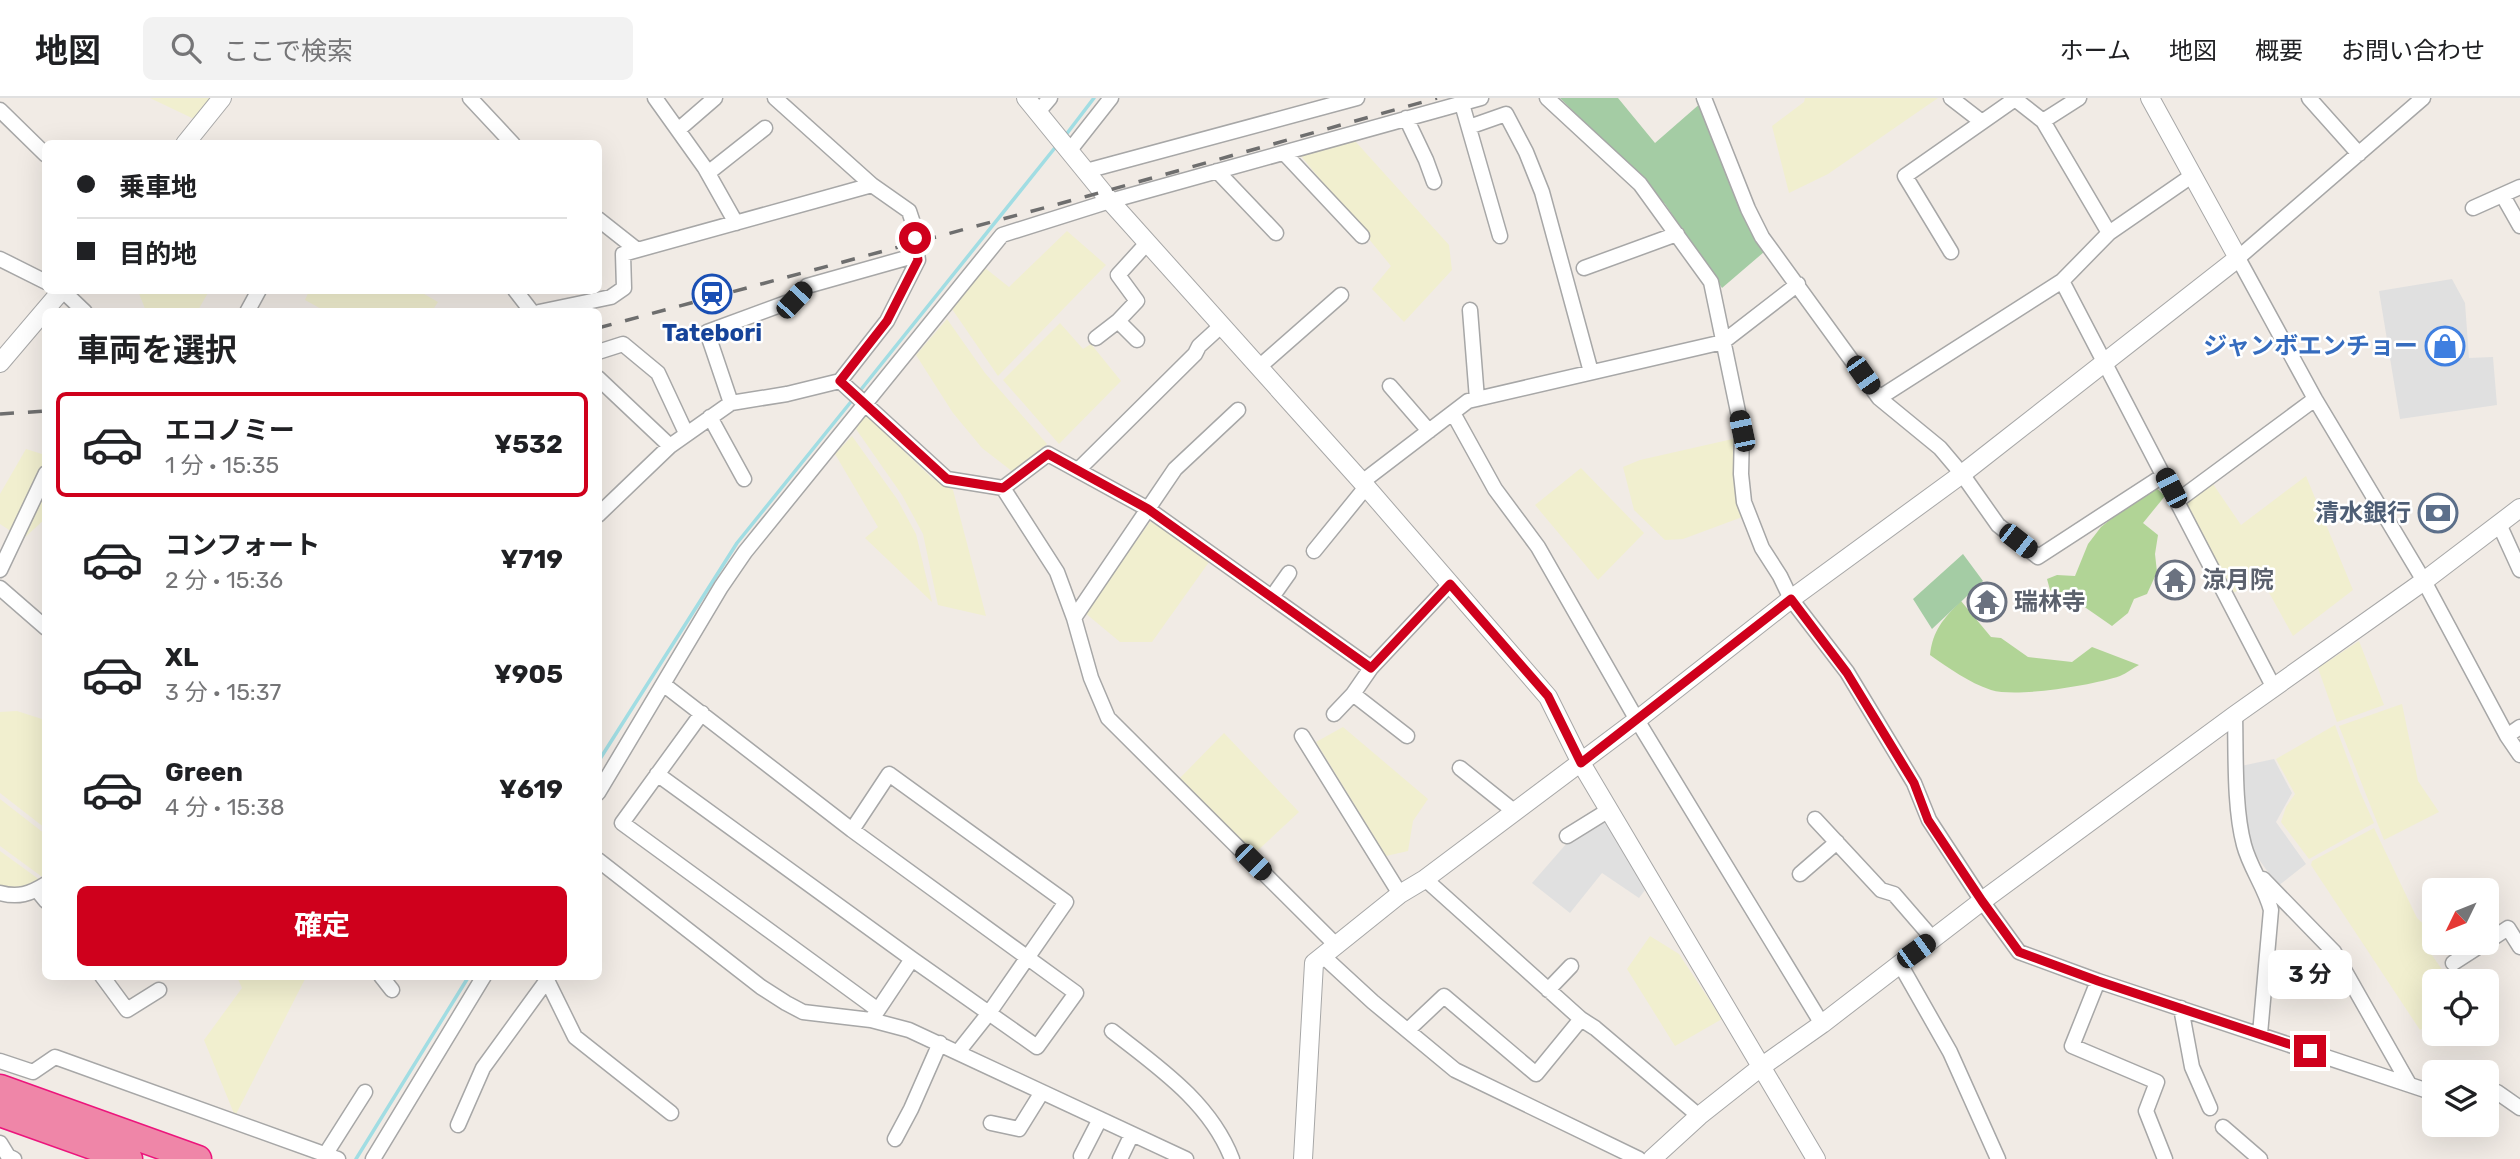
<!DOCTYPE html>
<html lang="ja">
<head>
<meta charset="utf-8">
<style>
  body { margin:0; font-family:Rubik,"Noto Sans JP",sans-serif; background:#f2f2f2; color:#202124; height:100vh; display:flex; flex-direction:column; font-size:26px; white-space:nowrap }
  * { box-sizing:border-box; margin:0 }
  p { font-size:23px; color:#757577 }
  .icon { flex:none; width:38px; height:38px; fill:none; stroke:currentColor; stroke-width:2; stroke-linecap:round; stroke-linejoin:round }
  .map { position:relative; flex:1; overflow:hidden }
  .sheet { position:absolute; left:42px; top:210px; width:560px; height:672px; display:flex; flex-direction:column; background:#fff; border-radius:10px; box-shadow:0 7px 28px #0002 }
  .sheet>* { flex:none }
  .top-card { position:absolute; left:42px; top:42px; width:560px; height:154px; border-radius:10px; box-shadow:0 7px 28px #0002; display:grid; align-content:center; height:154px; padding:0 35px; background:#fff }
  .needle { width:46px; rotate:227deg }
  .controls { position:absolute; left:2422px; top:780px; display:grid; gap:14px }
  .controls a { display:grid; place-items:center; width:77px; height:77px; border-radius:10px; background:#fff; box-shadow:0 7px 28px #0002; font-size:35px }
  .end { position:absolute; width:32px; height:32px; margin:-16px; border:9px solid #cf001c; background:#fff; box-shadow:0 0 0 4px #fff }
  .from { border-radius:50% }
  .bubble { position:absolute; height:49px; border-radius:10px; background:#fff; box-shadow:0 7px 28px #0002; font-size:23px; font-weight:700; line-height:49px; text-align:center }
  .car { position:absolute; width:21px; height:42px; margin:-21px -10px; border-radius:9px; box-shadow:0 0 5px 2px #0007; background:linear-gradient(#222 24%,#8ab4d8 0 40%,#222 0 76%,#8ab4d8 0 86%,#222 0) }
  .top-card b { display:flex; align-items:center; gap:24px; height:66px; font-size:26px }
  .top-card b+b { border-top:2px solid #e0e0e0 }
  .top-card i { width:18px; height:18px; background:#202124 }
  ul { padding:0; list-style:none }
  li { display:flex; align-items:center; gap:21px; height:105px; margin:0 14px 10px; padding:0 21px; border:4px solid transparent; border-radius:10px }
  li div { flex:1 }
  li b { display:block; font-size:26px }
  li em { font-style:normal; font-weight:700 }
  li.selected { border-color:#cf001c }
  li>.icon { width:63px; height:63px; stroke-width:1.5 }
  h2 { padding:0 35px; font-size:32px; line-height:84px }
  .action { display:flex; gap:14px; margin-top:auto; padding:14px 35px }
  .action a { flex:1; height:80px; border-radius:10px; background:#cf001c; color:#fff; font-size:28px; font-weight:700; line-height:80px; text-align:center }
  header { display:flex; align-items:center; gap:42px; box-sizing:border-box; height:98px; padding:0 35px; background:#fff; border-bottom:2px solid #e0e0e0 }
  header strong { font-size:33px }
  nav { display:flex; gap:38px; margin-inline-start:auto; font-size:24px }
  .search { width:490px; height:63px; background:#f2f2f2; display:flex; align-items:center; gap:18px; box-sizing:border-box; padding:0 24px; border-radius:10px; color:#757577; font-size:26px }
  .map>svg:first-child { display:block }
  .farmland { fill:#f1efcf }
  .forest { fill:#b1d496 }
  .cemetery { fill:#a4cca4 }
  .parking { fill:#e0e0e0 }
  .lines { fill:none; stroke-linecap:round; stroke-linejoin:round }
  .stream { stroke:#a1dde3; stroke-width:3.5 }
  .minor-casing { stroke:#a7a7a7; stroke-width:17 }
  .tertiary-casing { stroke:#a7a7a7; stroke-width:20 }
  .motorway-casing { stroke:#ec157c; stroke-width:29 }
  .minor { stroke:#fff; stroke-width:14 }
  .tertiary { stroke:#fff; stroke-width:18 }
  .motorway { stroke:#ef86a8; stroke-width:26 }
  .rail { stroke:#6e6e6e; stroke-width:3.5; stroke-dasharray:14 14; stroke-linecap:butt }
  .route { stroke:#cf001c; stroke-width:9 }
  .labels { text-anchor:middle; stroke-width:5; stroke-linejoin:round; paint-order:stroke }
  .transit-label { font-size:24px; font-weight:bold; fill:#164399; stroke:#fff }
  .shop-label { font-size:24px; font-weight:bold; fill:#366cbe; stroke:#fff; text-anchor:end }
  .service-label { font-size:24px; font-weight:bold; fill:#4e5e75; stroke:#fff; text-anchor:end }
  .worship-label { font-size:24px; font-weight:bold; fill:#5b616d; stroke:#fff; text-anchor:start }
</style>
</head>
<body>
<header>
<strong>地図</strong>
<div class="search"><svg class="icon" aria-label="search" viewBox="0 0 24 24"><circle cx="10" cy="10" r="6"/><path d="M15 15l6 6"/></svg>ここで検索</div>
<nav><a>ホーム</a><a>地図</a><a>概要</a><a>お問い合わせ</a></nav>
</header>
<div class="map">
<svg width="2520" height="1061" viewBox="0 0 2520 1061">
  <rect width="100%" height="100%" fill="#f1ebe5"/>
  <path class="farmland" d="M 150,0 L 210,0 L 194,21 Z
    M 1805,0 L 1938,0 L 1828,76 L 1789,95 L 1772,28 L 1804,4 Z
    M 1355,43 L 1449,147 L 1452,172 L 1404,224 L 1372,191 L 1391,168 L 1301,58 Z
    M 1067,133 L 1106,167 L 998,278 L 952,211 L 985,170 L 1009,189 Z
    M 417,192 L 438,204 L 432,213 L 325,213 L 305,202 L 309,193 Z
    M 138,193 L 138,192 L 209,193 L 197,214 L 146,213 Z
    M 947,221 L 985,275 L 1047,346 L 1013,374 L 982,350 L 953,315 L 916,257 Z
    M 1060,225 L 1083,251 L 1091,246 L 1121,283 L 1059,346 L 1003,282 Z
    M 865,316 L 932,380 L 953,392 L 986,518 L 938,507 L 923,436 L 902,397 L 856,331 Z
    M 852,338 L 897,401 L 916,436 L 932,504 L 865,440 L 878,429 L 835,356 Z
    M 1737,340 L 1745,418 L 1683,441 L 1665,442 L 1634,412 L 1623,369 L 1640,362 Z
    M 26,351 L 45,357 L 45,421 L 23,441 L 0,426 L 0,396 Z
    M 1581,370 L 1644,435 L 1598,482 L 1535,407 Z
    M 2306,378 L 2353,492 L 2293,538 L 2261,480 L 2231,496 L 2181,405 L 2213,386 L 2241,427 Z
    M 1150,424 L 1157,425 L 1209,464 L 1152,544 L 1120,544 L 1084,514 Z
    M 2359,543 L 2384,607 L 2337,624 L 2318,570 Z
    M 2402,606 L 2418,683 L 2439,714 L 2384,742 L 2339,628 Z
    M 17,613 L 45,622 L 45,730 L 0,695 L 0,614 Z
    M 2335,627 L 2360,694 L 2374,725 L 2309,761 L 2281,724 L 2286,709 L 2295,696 L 2276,661 Z
    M 1343,629 L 1428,701 L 1413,723 L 1408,753 L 1386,758 L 1316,644 Z
    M 1224,635 L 1299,714 L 1254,756 L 1180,680 Z
    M 0,701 L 45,736 L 45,781 L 0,748 Z
    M 2374,730 L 2417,820 L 2434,836 L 2434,845 L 2438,845 L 2429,853 L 2451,884 L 2434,884 L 2434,924 L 2420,932 L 2311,767 L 2312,763 Z
    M 0,753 L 44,785 L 37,792 L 0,793 Z
    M 1650,838 L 1679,856 L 1722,921 L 1675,948 L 1627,871 Z
    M 237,879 L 306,879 L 235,1018 L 204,942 L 242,890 Z"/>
  <path class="forest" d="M 2153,387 L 2165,398 L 2143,425 L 2158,437 L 2155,456 L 2157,474 L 2147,496 L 2134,501 L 2128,515 L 2112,528 L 2076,503 L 2056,498 L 2050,492 L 2047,481 L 2057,477 L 2075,478 L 2088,446 L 2101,429 Z
    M 1961,503 L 1991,539 L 2001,540 L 2028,559 L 2072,564 L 2092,549 L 2139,567 C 2133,570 2127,575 2120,578 C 2093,587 2018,600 1991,592 C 1968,584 1950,571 1930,557 C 1933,532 1943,521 1961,503 Z"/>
  <path class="cemetery" d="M 1560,0 L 1618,0 L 1655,45 L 1702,4 L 1718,50 L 1764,154 L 1722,190 L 1665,106 Z
    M 1963,456 L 1983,483 L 1932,531 L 1913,501 Z"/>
  <path class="parking" d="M 2452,181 L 2465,205 L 2469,260 L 2493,259 L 2497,307 L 2400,321 L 2379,193 Z
    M 2274,661 L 2292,695 L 2276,724 L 2306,766 L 2278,788 L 2250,749 L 2243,706 L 2241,668 Z
    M 1607,722 L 1645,792 L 1639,800 L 1602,775 L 1570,815 L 1532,785 L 1567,745 Z"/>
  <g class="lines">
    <path class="stream" d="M 1065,38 L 1094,0
      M 859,294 L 1058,46
      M 598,664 L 737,445 L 854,300
      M 356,1061 L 469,878"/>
    <defs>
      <path id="minor" d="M 470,0 L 513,46
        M 655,0 L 705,70 L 736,125
        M 1547,0 L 1640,86 L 1711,184 L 1742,333 L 1741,376 L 1744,404 L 1762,450 L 1780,478 L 1791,501 L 1847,574 L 1914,685 L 1929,722 L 1982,803 L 2019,854 L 2098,883 L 2434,995
        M 1704,0 L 1748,111 L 1762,139 L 1879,300 L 1940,350 L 1962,376 L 1998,427 L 2038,459 L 2164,377
        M 1951,0 L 1982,24
        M 2309,0 L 2359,56
        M 2423,0 L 2238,160 L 2315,301 L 2424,483 L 2507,638 L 2520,657
        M 1462,6 L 1500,138
        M 0,12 L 46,57
        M 1038,14 L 1050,0
        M 1406,20 L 1426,62 L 1434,84
        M 2043,23 L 2079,0
        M 1469,29 L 1506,16 L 1526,54 L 1542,94 L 1591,274
        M 678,32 L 715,0
        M 1070,52 L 1111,0
        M 1284,55 L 1362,138
        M 1086,73 L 1357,0
        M 1217,73 L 1276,135
        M 708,75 L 765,30
        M 2503,98 L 2520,128
        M 2473,110 L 2520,89
        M 598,121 L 636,151
        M 1951,154 L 1905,78 L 2015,1 L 2043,23 L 2109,135
        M 0,161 L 46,184
        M 1584,170 L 1677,136
        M 2062,183 L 2274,590
        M 62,192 L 85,214
        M 515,192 L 532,214
        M 1470,212 L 1477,301
        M 247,214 L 259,192
        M 539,214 L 611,199 L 624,190 L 623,156 L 872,87
        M 1096,240 L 1118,223
        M 1137,242 L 1118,223 L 1137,203 L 1118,177 L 1148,144
        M 598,254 L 623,246 L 658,275 L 686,335
        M 1259,269 L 1341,197
        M 598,280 L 670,348
        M 840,283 L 947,381 L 1003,390 L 1057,474 L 1074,520 L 1091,580 L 1108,620 L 1335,846
        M 1390,288 L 1429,333
        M 1879,300 L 2062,183 L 2109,135 L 2193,77
        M 731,305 L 707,234 L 794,202 L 807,188 L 917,157
        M 1453,315 L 1495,391 L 1538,449 L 1637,622 L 1822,926
        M 710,319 L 744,381
        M 1079,371 L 1195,256 L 1199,248 L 1222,227
        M 1362,384 L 1468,303 L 1723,244 L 1798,186
        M 1003,390 L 1048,356 L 1148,411 L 1371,570
        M 2177,403 L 2315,301
        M 598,417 L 670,348 L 731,305 L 787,296 L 840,283 L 887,223 L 918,162 L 912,122 L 909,113 L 872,87 L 775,0
        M 2499,426 L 2520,472
        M 1314,453 L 1366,389
        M 0,472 L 46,375
        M 0,490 L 46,530
        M 1272,499 L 1289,475
        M 1074,520 L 1175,371 L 1238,312
        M 1353,596 L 1407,638
        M 702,615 L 622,725 L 878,912
        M 1334,616 L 1353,596 L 1371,570 L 1450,486
        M 2235,617 C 2236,657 2234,710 2244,747 C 2250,770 2265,789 2271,812 L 2260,936
        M 1302,638 L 1400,796
        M 2507,638 L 2520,629
        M 1460,670 L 1515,714
        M 657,676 L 912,861 L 1037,949 L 1076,895 L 852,732 L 663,586
        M 598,695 L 721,489 L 745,454 L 1002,137 L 1110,103 L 1481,0
        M 1815,721 L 1881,792 L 1894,796 L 1933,841
        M 852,732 L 889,676 L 1066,804 L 989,915 L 958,954
        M 1567,738 L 1609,712
        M 598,762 L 761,889 L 786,905 L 803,914 L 871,922 L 909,932 L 1186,1061
        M 1800,776 L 1837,744
        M 1425,781 L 1581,921 L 1595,930 L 1699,1018
        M 2263,781 L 2334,854 L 2409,986
        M 37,792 L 46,803
        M 0,795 C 18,800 30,796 46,786
        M 2487,844 L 2508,830 L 2520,849
        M 1323,858 L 1373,904 L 1455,972 L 1639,1061
        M 2453,865 L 2484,845
        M 1900,866 L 1950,954 L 1998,1061
        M 102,878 L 127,912 L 159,892
        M 381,878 L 392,892
        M 545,878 L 575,939 L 671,1015
        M 2098,883 L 2072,948 L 2157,984 L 2146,1013 L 2165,1061
        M 1548,892 L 1571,868
        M 2181,910 L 2192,969 L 2210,1010
        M 874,918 L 912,861
        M 1408,932 L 1444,898 L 1536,976 L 1581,921
        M 1112,933 C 1158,969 1210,1004 1232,1061
        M 0,963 L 33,974 L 55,959 L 338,1061
        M 2487,998 L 2497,994 L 2520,1010
        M 991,1025 L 1019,1031 L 1042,994
        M 458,1027 L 483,970 L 547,882
        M 2223,1029 L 2260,1061
        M 895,1041 L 911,1011 L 940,945
        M 0,1045 L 8,1058 L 14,1061
        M 325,1057 L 365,994
        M 1081,1058 L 1100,1021
        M 373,1061 L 484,878
        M 1120,1061 L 1132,1036"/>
      <path id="tertiary" d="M 1026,0 L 1110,103 L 1362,384 L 1548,599 L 1581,665 L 1816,1061
        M 185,46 L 222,0
        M 0,265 L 62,192
        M 1303,1061 L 1314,865 L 1400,796 L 1425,781 L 1637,622 L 1791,501 L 1962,376 L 2238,160 L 2150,0
        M 1652,1061 L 1699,1018 L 1761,969 L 1822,926 L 1982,803 L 2235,617 L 2424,483 L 2520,410"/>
      <path id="motorway" d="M 0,990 L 198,1061
        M 0,1015 L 129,1061"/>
    </defs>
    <use href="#minor" class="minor-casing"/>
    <use href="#tertiary" class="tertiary-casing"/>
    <use href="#motorway" class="motorway-casing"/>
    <use href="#minor" class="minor"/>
    <use href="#tertiary" class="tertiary"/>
    <use href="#motorway" class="motorway"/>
    <path class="rail" d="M 598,230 L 1088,98 L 1437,0
      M 0,316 L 46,313"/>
  </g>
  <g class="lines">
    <path class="route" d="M 915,140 L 918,162 L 887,223 L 840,283 L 947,381 L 1003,390 L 1048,356 L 1148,411 L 1371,570 L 1450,486 L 1548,598 L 1581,665 L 1791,501 L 1847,575 L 1914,685 L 1928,722 L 1982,803 L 2019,854 L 2098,883 L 2310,953"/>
  </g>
  <defs>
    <symbol id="station-ring" viewBox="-11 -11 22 22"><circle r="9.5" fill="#fff" stroke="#1a4fb4" stroke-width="1.5"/><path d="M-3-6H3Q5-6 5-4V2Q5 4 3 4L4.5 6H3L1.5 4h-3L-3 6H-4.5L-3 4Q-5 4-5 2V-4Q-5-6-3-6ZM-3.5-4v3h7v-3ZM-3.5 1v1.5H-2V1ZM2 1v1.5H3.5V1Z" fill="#1a4fb4"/></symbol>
    <symbol id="shop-ring" viewBox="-11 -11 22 22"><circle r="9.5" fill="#fff" stroke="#3f7fe0" stroke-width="1.5"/><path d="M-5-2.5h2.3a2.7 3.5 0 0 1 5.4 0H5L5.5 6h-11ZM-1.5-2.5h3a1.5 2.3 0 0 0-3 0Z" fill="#3f7fe0"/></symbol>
    <symbol id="bank-ring" viewBox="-11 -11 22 22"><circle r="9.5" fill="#fff" stroke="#5c6f8a" stroke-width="1.5"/><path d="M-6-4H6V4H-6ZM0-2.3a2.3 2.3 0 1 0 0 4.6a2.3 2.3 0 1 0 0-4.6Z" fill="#5c6f8a"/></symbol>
    <symbol id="temple-ring" viewBox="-11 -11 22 22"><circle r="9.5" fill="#fff" stroke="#6b7280" stroke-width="1.5"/><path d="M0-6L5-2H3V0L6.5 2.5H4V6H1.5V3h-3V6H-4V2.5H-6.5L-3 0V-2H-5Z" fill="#6b7280"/></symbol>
  </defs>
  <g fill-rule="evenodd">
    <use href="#station-ring" x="690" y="174" width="44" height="44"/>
    <use href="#shop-ring" x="2423" y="226" width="44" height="44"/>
    <use href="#bank-ring" x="2416" y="393" width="44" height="44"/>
    <use href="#temple-ring" x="2153" y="460" width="44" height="44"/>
    <use href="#temple-ring" x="1965" y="482" width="44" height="44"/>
  </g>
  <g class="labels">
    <g class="transit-label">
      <text x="712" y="243">Tatebori</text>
    </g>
    <g class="shop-label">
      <text x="2418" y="256">ジャンボエンチョー</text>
    </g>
    <g class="service-label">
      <text x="2411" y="423">清水銀行</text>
    </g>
    <g class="worship-label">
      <text x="2202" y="490">涼月院</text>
      <text x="2014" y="512">瑞林寺</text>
    </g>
  </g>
</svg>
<div class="controls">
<a><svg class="needle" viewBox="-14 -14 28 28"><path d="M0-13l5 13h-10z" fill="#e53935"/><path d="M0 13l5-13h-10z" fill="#757577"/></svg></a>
<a><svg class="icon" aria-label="locate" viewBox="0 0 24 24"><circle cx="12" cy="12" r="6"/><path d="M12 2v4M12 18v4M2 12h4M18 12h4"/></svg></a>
<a><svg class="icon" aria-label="layers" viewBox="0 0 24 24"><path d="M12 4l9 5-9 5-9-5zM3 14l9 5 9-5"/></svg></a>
</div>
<i class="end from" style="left:915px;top:140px"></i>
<i class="end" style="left:2310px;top:953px"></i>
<div class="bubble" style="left:2268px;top:852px;width:84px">3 分</div>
<i class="car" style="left:794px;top:202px;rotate:43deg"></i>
<i class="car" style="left:1863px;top:277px;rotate:145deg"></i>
<i class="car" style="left:1742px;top:333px;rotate:348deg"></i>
<i class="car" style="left:2171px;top:390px;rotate:333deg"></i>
<i class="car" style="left:2018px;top:443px;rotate:128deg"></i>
<i class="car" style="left:1253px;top:764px;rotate:135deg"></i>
<i class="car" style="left:1916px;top:853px;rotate:54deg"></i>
<div class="top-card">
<b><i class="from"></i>乗車地</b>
<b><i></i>目的地</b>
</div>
<section class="sheet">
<h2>車両を選択</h2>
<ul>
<li class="selected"><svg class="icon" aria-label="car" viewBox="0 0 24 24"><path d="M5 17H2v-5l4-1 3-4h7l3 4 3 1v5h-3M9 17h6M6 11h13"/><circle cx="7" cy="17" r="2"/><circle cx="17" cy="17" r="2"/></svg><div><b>エコノミー</b><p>1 分 · 15:35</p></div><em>¥532</em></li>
<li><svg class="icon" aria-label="car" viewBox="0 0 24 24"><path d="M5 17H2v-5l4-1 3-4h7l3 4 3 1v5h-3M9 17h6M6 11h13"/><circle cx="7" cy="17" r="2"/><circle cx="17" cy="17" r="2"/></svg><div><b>コンフォート</b><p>2 分 · 15:36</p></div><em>¥719</em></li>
<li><svg class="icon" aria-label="car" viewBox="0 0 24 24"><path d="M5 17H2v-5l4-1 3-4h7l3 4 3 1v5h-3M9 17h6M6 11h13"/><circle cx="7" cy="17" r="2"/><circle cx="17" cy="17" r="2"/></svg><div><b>XL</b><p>3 分 · 15:37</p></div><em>¥905</em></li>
<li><svg class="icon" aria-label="car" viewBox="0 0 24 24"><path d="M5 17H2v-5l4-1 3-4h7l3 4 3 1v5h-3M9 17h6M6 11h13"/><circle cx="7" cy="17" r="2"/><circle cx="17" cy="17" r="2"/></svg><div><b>Green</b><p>4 分 · 15:38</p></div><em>¥619</em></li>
</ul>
<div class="action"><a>確定</a></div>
</section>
</div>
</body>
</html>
